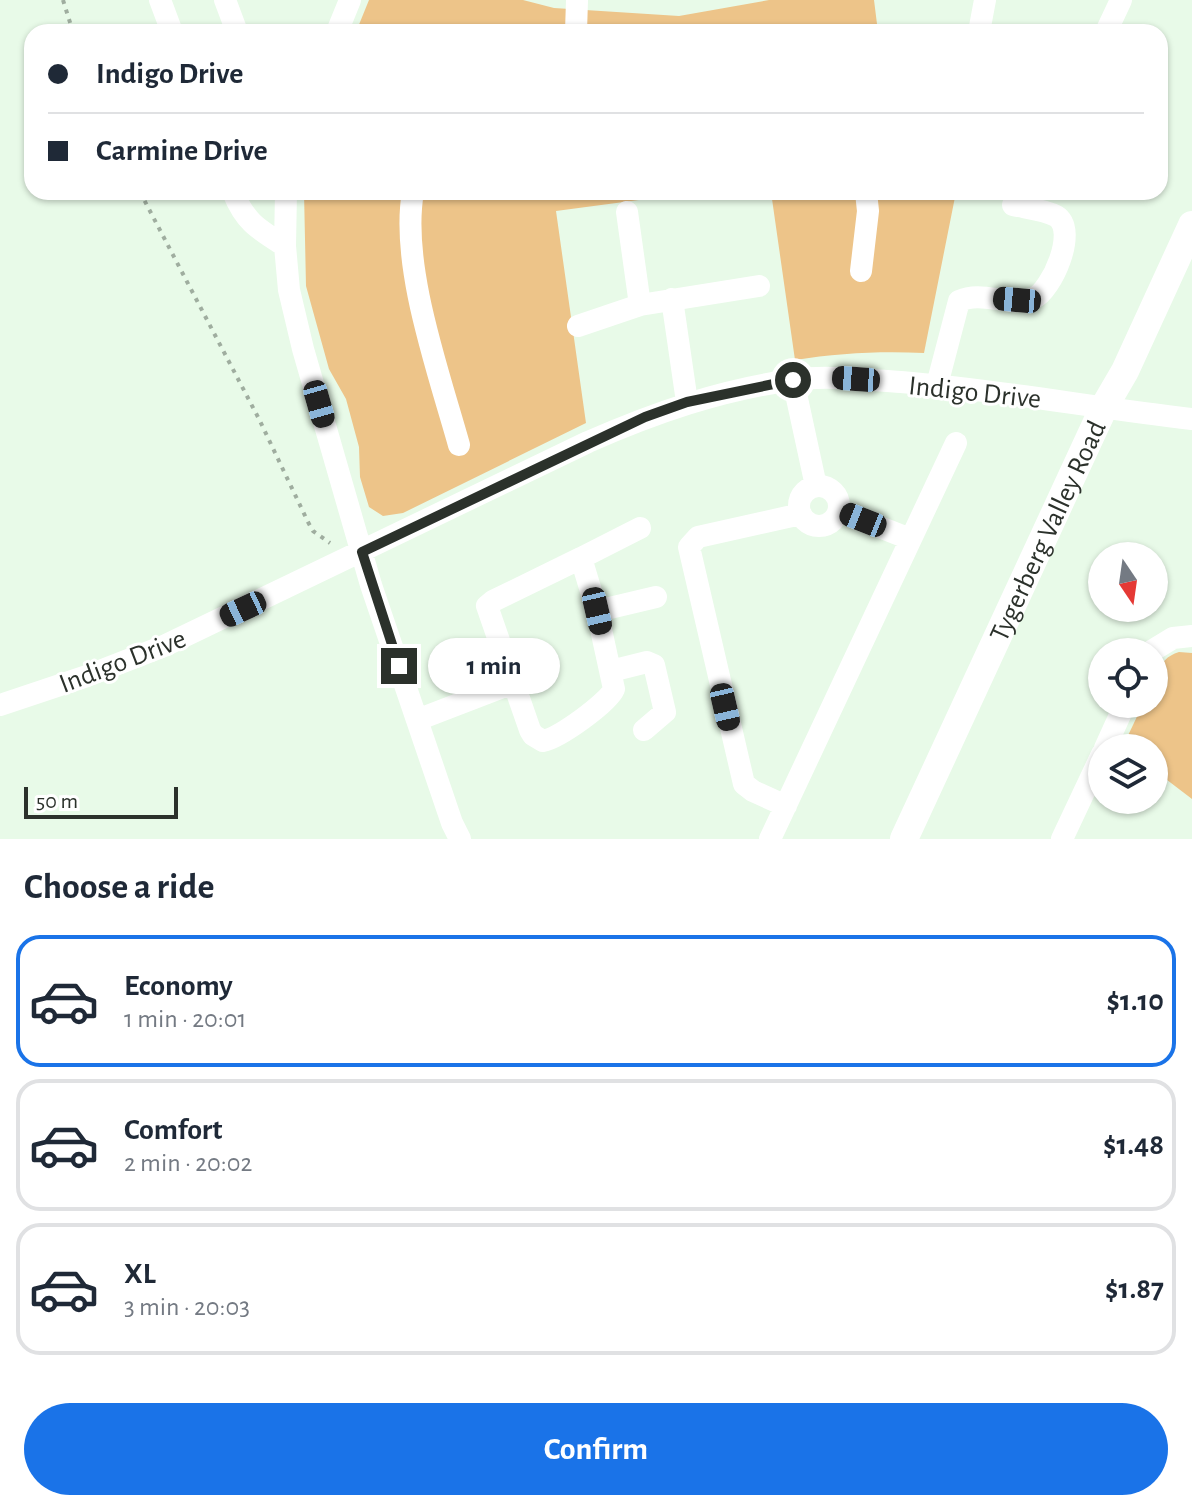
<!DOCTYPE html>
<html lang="en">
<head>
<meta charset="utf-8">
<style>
  body { margin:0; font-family:"Alegreya Sans",sans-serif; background:#f6f6f7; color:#1f2937; height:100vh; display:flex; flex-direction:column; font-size:30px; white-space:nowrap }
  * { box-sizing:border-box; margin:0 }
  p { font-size:26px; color:#747a83 }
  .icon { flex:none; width:44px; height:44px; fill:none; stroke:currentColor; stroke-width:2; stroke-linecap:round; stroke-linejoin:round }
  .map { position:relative; height:839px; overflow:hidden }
  .side { display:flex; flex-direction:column; background:#fff; flex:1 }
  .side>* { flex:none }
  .top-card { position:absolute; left:24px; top:24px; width:1144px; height:176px; border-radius:24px; box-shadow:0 2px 6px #0004; display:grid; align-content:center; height:176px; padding:0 24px; background:#fff }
  .needle { width:52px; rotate:167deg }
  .tools { position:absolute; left:1088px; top:542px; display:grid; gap:16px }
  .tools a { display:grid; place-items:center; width:80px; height:80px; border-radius:50%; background:#fff; box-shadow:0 2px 6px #0004; font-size:40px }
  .scale { position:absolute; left:24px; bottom:20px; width:154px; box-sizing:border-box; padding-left:8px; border:4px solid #2b312b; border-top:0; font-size:22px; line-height:28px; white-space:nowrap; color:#2b312b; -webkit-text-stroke:6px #fff; paint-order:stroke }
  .end { position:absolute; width:36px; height:36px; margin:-18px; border:10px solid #2b312b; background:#fff; box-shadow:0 0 0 4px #fff }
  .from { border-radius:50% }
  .bubble { position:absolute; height:56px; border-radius:28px; background:#fff; box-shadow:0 2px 6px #0004; font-size:26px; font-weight:700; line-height:56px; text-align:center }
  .car { position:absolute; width:24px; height:48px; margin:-24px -12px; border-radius:10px; box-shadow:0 0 6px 2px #0007; background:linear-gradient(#222 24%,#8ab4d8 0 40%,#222 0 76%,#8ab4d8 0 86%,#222 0) }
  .top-card b { display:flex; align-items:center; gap:28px; height:76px; font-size:30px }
  .top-card b+b { border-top:2px solid #e0e1e3 }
  .top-card i { width:20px; height:20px; background:#1f2937 }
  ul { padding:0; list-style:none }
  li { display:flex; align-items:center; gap:24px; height:132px; margin:0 16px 12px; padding:0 8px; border:4px solid #e0e1e3; border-radius:24px }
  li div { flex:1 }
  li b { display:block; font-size:30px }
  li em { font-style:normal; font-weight:700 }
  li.active { border-color:#1a73e8 }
  li>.icon { width:72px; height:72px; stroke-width:1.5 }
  h2 { padding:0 24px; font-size:36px; line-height:96px }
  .primary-button { display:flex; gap:16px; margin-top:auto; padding:16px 24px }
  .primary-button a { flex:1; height:92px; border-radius:48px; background:#1a73e8; color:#fff; font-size:32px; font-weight:700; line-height:92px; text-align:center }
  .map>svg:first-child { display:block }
  .green { fill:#edc489 }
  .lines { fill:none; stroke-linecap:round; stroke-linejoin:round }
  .path { stroke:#9fad9f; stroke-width:4; stroke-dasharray:4 6; stroke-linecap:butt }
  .minor { stroke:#fff; stroke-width:22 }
  .major { stroke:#fff; stroke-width:28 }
  .route { stroke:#2b312b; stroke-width:10 }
  .labels { text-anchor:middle; stroke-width:6; stroke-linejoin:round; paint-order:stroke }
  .street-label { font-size:28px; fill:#2b312b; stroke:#fff }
</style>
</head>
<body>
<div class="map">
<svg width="1192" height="839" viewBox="0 0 1192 839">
  <rect width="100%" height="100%" fill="#e8fae8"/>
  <path class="green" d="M 369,0 L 523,0 L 554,8 L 679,16 L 769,0 L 874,0 L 878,32 L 356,32 Z
    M 304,192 L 699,192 L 556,211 L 586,423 L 403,513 L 383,516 L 369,507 L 360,477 L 359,447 L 346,399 L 329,369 L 306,286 Z
    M 771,192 L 956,192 L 924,353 C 881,351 838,353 795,360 Z
    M 1179,652 L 1192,653 L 1192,799 L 1154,770 L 1154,748 L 1123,746 L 1143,704 L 1154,704 C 1154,683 1155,659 1179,652 Z"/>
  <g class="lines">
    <path class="path" d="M 63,0 L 73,32
      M 140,192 L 259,419 L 308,522 L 313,531 L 330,543"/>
    <path class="minor" d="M 160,0 L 172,32
      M 225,0 L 237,32
      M 337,32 L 350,0
      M 576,32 L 577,0
      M 979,32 L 985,0
      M 1106,32 L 1121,0
      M 233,192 C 245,222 258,229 285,246
      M 286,192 L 285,246 L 289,290 L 303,349 L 371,585 L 452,823 L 460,839
      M 413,192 C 400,265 439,373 459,445
      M 627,212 L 640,305
      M 861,271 L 868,211 L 866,192
      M 672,299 L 687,402
      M 578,326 L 640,305 L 759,286
      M 793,380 L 816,486
      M 937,385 L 959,301 C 983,290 1010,308 1034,298 C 1051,291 1079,230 1056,216 C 1045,210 1026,208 1013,205
      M799 506a20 20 0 1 1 40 0a20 20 0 1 1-40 0Z
      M 839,511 L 910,539
      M 581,558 L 597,611 L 614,689 C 608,703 559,738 543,741 L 533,735 L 530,730 L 487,606 L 493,601 Z
      M 581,558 L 640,528
      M 597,611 L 656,597
      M 1150,652 L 1173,638 L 1192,636
      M 611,671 L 647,662 L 654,665 L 665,712 L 644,730
      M 0,705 L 87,676 L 164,646 L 588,442 C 654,413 720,390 792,380 C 828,375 865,380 901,382 C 999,390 1095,408 1192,419
      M 417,720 L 513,683
      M 1105,748 L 1125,704
      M 786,806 L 753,791 L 744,784 L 689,547 L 698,537 L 801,514
      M 770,839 L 956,443
      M 1062,839 L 1102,754"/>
    <path class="major" id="s1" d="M 904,839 L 1104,407 L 1125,371 L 1192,225"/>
  </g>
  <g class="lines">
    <path class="route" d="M 399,666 L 362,552 L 645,417 L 687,402 L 793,380"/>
  </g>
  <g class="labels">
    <g class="street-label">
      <text transform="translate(975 391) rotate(6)" y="10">Indigo Drive</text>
      <text dy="10" stroke="none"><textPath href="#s1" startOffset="340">Tygerberg Valley Road</textPath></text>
      <text transform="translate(122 660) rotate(-21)" y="10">Indigo Drive</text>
    </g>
  </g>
</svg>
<div class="tools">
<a><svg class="needle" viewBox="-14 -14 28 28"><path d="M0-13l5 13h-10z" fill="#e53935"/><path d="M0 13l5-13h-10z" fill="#747a83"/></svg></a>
<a><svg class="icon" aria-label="locate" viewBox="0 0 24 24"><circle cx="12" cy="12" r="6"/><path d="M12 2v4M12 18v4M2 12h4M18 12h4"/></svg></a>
<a><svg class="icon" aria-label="layers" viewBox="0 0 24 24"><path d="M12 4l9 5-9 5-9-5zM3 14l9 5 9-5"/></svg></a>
</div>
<div class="scale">50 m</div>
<i class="end from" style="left:793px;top:380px"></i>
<i class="end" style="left:399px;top:666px"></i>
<div class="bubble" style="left:428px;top:638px;width:132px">1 min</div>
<i class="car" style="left:1017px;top:300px;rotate:275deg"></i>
<i class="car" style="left:856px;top:379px;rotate:274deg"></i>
<i class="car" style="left:319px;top:404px;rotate:164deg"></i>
<i class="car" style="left:863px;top:520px;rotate:292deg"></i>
<i class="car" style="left:243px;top:609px;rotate:245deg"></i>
<i class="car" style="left:597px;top:611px;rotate:167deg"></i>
<i class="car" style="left:725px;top:707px;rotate:167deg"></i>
<div class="top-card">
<b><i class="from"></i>Indigo Drive</b>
<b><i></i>Carmine Drive</b>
</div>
</div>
<section class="side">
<h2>Choose a ride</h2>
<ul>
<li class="active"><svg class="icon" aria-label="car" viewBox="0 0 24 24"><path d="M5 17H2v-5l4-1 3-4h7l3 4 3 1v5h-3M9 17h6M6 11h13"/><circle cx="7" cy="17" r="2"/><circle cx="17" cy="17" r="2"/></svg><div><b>Economy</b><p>1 min · 20:01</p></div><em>$1.10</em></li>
<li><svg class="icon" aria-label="car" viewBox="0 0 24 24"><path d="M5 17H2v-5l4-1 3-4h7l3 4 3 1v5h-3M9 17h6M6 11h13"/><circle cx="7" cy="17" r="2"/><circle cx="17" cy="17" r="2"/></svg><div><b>Comfort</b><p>2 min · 20:02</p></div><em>$1.48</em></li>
<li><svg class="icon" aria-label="car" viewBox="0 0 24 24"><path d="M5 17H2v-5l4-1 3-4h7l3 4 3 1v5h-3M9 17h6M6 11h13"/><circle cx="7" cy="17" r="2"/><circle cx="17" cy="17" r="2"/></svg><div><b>XL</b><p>3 min · 20:03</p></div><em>$1.87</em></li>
</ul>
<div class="primary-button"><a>Confirm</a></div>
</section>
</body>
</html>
